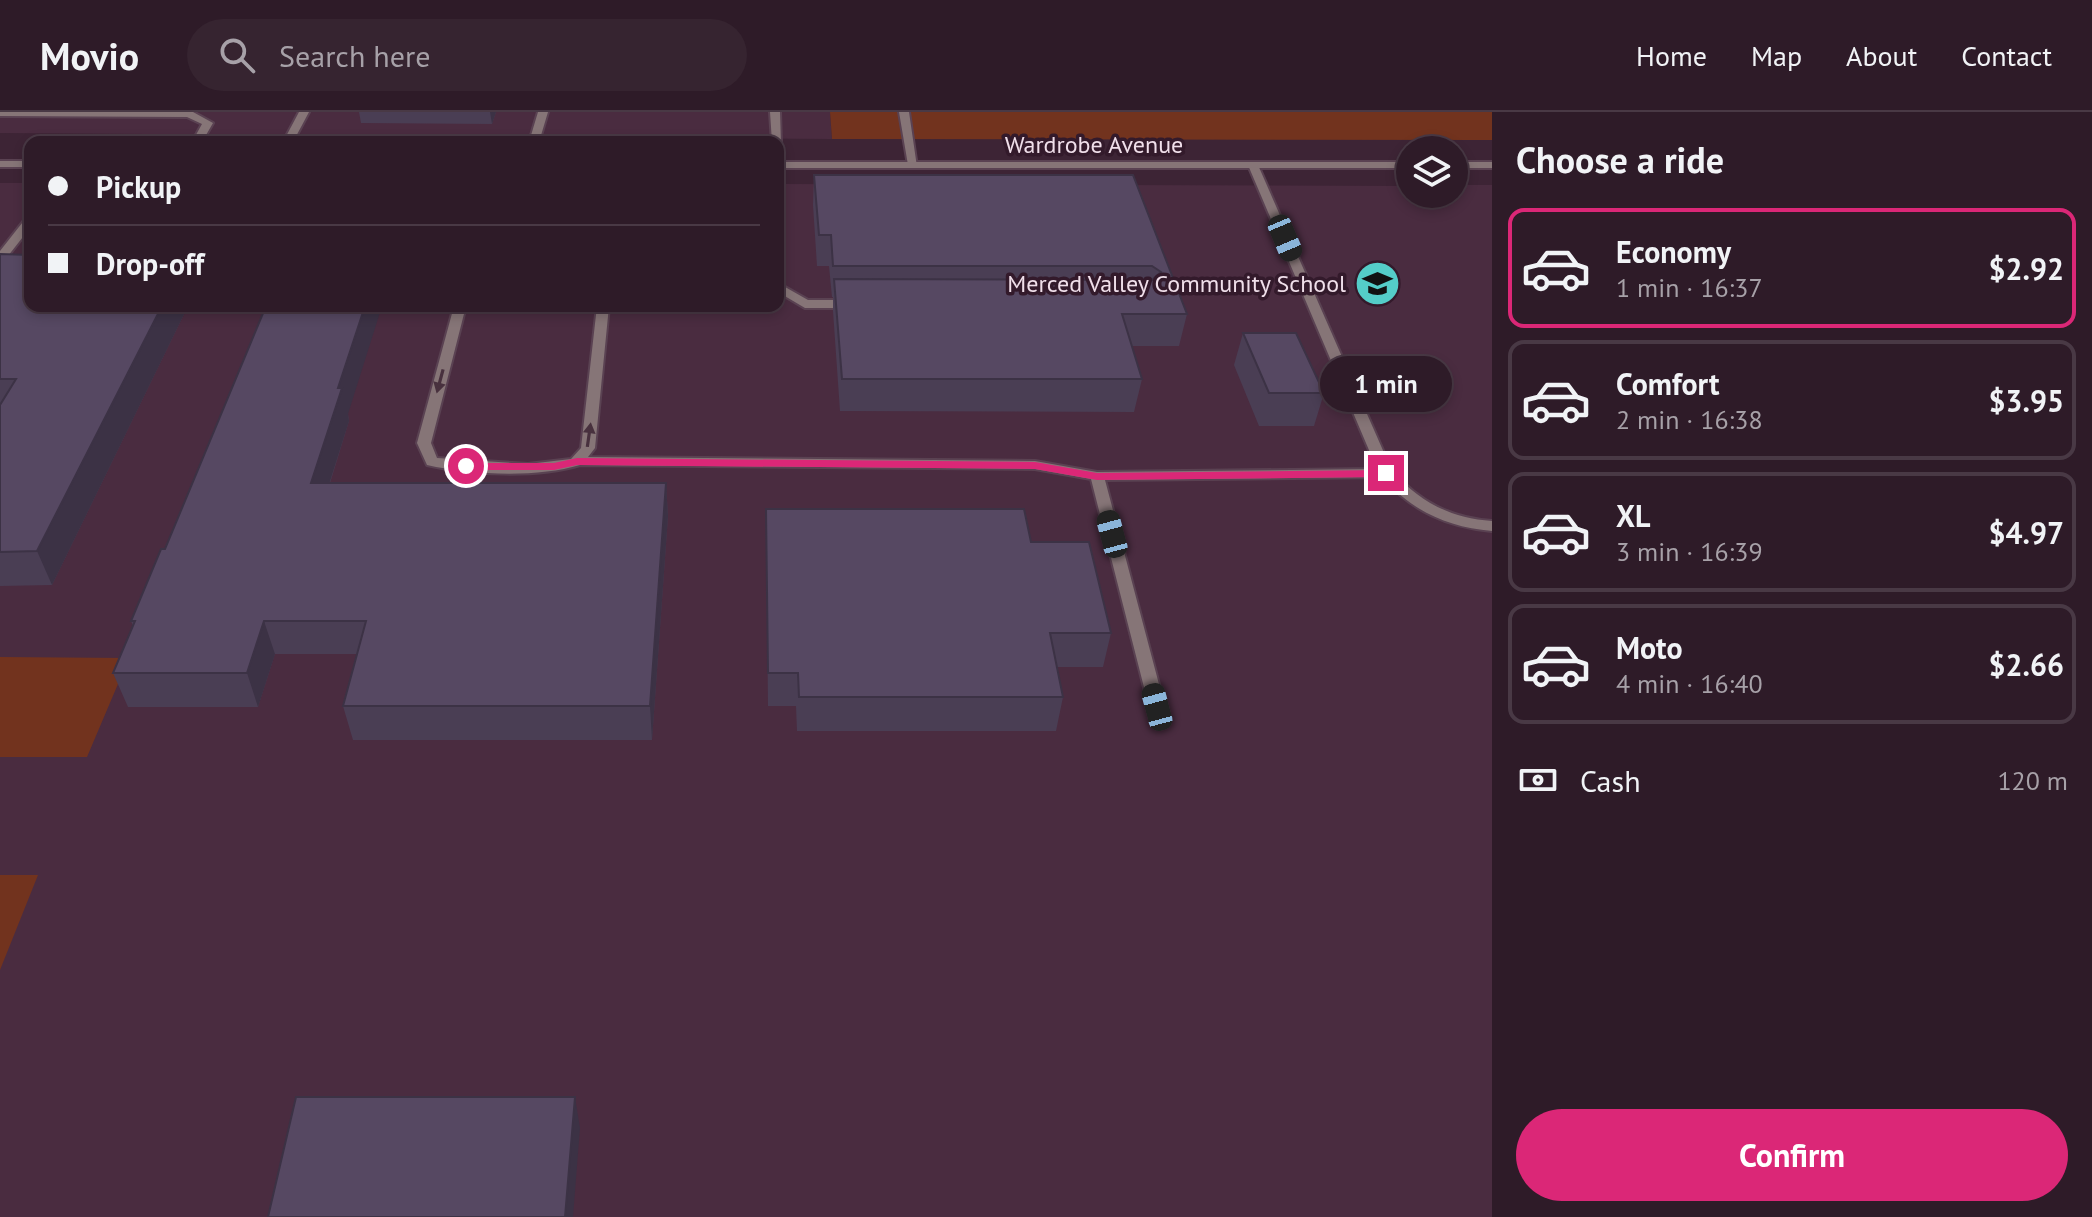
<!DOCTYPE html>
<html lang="en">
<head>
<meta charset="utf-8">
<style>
  body { margin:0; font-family:"PT Sans",sans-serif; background:#362430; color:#f1f3f6; height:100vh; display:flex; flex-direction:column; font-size:30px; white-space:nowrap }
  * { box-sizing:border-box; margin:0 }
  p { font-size:26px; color:#a7a1a8 }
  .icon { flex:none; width:44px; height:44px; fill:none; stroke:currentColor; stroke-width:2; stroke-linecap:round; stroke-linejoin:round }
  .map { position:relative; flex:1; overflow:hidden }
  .side { display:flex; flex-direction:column; background:#2e1b28; width:600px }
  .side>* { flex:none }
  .guide { position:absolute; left:24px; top:24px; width:760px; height:176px; border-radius:16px; box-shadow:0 4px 12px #0003,0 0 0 2px #493945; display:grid; align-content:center; height:176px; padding:0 24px; background:#2e1b28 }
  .buttons { position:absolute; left:1396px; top:24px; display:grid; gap:16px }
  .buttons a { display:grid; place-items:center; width:72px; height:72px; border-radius:50%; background:#2e1b28; box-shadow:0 4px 12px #0003,0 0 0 2px #493945; font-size:40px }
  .end { position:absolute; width:36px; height:36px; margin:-18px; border:10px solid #db2777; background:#fff; box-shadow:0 0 0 4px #fff }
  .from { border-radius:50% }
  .bubble { position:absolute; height:56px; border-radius:28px; background:#2e1b28; box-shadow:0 4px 12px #0003,0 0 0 2px #493945; font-size:26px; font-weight:700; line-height:56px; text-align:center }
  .car { position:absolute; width:24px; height:48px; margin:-24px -12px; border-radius:10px; box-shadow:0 0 6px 2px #0007; background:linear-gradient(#222 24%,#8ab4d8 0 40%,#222 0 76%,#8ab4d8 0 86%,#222 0) }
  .guide b { display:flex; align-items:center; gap:28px; height:76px; font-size:30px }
  .guide b+b { border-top:2px solid #493945 }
  .guide i { width:20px; height:20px; background:#f1f3f6 }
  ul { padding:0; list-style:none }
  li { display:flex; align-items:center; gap:24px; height:120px; margin:0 16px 12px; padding:0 8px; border:4px solid #493945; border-radius:16px }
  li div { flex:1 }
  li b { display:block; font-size:30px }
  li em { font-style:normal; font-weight:700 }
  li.current { border-color:#db2777 }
  li>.icon { width:72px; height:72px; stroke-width:1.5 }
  h2 { padding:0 24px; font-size:36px; line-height:96px }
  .pay { display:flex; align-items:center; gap:20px; height:88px; padding:0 24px; font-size:30px }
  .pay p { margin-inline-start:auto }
  .action { display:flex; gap:16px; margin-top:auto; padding:16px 24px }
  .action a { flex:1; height:92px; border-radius:48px; background:#db2777; color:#fff; font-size:32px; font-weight:700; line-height:92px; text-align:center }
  header { display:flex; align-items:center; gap:48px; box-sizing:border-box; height:112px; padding:0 40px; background:#2e1b28; border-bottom:2px solid #493945 }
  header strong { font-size:38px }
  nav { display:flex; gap:44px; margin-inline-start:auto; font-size:28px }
  .search { width:560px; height:72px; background:#362430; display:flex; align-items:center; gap:20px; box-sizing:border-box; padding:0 28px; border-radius:44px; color:#a7a1a8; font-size:30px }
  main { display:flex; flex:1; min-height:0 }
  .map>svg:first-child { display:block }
  .built { fill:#4a2c40 }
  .green { fill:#72331e }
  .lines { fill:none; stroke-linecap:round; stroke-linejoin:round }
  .service-casing { stroke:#5a4252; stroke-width:4 }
  .minor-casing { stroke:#5a4252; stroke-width:4 }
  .service { fill:#867577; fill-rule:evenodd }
  .minor { fill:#867577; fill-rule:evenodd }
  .wall { fill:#4a3e54 }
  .shaded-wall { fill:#3c3245 }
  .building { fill:#564862; stroke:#3c3245; stroke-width:2 }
  .oneway { fill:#48313e }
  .route { fill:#db2777 }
  .labels { text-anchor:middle; stroke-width:7; stroke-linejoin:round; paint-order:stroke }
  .far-street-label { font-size:24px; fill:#f0dfea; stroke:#331a2b }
  .far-poi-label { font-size:24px; fill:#f0dfea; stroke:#331a2b; text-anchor:end }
</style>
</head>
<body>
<header>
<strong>Movio</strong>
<div class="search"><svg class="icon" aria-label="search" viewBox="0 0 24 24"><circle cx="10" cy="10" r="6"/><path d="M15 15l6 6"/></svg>Search here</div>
<nav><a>Home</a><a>Map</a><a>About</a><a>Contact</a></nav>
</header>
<main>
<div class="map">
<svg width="1492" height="1105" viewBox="0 0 1492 1105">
  <rect width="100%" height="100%" fill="#3d2435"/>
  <path class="built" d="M 0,0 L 830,0 L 832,27 L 0,21 Z
    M 0,71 L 30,71 L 30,194 L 778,194 L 778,72 L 1410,74 L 1410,82 L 1454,82 L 1454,73 L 1492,73 L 1492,1105 L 0,1105 Z"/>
  <path class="green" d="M 830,0 L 1492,0 L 1492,28 L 832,27 Z
    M 0,545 L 129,546 L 87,645 L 0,645 Z
    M 0,763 L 38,763 L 0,858 Z"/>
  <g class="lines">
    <defs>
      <path id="service" d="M 0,0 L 193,0 L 213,11 L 202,30 L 192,30 L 202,12 L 187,5 L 0,4 Z
        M 299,0 L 309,0 L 293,30 L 283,30 Z
        M 538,0 L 548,0 L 539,30 L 529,30 Z
        M 770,0 L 780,0 L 781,32 L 772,30 Z
        M 899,0 L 909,0 L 917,55 L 908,53 Z
        M 1253,50 L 1258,53 L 1392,359 C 1420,390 1450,406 1492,409 L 1492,419 C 1447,415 1412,399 1382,365 L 1105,368 L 1165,595 L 1163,599 L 1151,599 L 1149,595 L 1091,367 L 1035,357 L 580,353 C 537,366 471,363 427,353 L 417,331 L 454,194 L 466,194 L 431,331 L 437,346 L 528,352 L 571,347 L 581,336 L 597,194 L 609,194 L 595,336 L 588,345 L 1035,349 L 1097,360 L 1377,357 L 1248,53 Z
        M 30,105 L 30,116 L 4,149 L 0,150 L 0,139 L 26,106 Z
        M 778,171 L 808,188 L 855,188 L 861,192 L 855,196 L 805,196 L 778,180 Z"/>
      <path id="minor" d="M 0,49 L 30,49 L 30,55 L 0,55 Z
        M 778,50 L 1410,50 L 1410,56 L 778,56 Z
        M 1454,50 L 1492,50 L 1492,56 L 1454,56 Z"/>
    </defs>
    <use href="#service" class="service-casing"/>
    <use href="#minor" class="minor-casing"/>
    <use href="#service" class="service"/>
    <use href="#minor" class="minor"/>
  </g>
  <path class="wall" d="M 359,0 L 496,0 L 492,12 L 361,11 Z
    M 814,63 L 1133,63 L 1187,202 L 1179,234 L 1132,234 L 1142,267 L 1134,300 L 840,299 L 833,199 L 833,185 L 832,185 L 829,154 L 817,154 L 813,93 Z
    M 0,142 L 30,194 L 188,194 L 52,473 L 0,474 Z
    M 1243,221 L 1324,281 L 1314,314 L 1259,314 L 1234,253 Z
    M 348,302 L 349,309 L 330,371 L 666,371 L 668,404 L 652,628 L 353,628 L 343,594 L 357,542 L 275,542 L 258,595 L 128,595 L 113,561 L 133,514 L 131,509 L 165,437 Z
    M 766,397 L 1031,430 L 1111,521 L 1103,555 L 1057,555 L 1063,585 L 1056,619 L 797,619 L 796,594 L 768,594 Z"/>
  <path class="shaded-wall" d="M 490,0 L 496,0 L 492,12 Z
    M 162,194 L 188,194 L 52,473 L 37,439 Z
    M 365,194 L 382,194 L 348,302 L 349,309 L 319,404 L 311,371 L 338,276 Z
    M 666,371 L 668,404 L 652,628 L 650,594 Z
    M 264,509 L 275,542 L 258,595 L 247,561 Z
    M 575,985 L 580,1016 L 573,1105 L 565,1105 Z"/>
  <path class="building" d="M 814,63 L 1133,63 L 1187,202 L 1122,202 L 1142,267 L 842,267 L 834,167 L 1152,168 L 1161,160 L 1152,154 L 833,154 L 831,123 L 819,123 Z
    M 0,142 L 30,143 L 30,194 L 162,194 L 37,439 L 0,440 L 0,293 L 16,267 L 0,267 Z
    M 266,194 L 365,194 L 338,276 L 342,276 L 311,371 L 666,371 L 650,594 L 343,594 L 366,509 L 264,509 L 247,561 L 113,561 L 135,509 L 131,509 L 161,437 L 165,437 Z
    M 1243,221 L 1296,221 L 1324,281 L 1269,281 Z
    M 766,397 L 1024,397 L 1031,430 L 1089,430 L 1111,521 L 1050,521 L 1063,585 L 799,585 L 798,561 L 768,561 Z
    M 296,985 L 575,985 L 565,1105 L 268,1105 Z"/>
  <defs><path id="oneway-solid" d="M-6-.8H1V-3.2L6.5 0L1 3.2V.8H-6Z" transform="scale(2)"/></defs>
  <g class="oneway">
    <use href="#oneway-solid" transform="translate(440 269) rotate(105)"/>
    <use href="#oneway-solid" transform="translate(589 323) rotate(-82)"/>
  </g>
  <path class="route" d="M 577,346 L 1035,350 L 1097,361 L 1386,358 L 1392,361 L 1386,365 L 1097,368 L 1035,357 L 577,353 L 554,358 L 466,358 L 460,354 L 466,351 L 554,351 Z"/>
  <defs>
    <symbol id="school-disc" viewBox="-11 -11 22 22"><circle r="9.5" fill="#54cdc8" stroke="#331a2b"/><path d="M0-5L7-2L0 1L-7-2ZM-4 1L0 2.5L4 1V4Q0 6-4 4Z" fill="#111"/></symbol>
  </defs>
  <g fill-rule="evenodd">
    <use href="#school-disc" x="1352" y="146" width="51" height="51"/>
  </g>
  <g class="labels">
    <g class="far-street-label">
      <text x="1094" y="41">Wardrobe Avenue</text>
    </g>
    <g class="far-poi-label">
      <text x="1346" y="180">Merced Valley Community School</text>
    </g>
  </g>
</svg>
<div class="buttons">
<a><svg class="icon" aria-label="layers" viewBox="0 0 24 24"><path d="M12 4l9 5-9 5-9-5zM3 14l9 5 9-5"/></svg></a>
</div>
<i class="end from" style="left:466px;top:354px"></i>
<i class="end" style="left:1386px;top:361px"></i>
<div class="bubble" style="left:1320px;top:244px;width:132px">1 min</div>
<i class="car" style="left:1285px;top:126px;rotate:157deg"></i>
<i class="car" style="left:1112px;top:422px;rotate:345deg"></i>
<i class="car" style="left:1157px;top:595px;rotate:345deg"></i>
<div class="guide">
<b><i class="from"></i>Pickup</b>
<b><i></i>Drop-off</b>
</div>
</div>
<section class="side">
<h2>Choose a ride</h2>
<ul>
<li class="current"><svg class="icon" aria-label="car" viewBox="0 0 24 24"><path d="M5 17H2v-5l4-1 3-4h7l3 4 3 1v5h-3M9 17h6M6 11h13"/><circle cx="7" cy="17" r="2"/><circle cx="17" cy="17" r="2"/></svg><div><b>Economy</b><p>1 min · 16:37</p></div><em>$2.92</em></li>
<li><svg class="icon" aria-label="car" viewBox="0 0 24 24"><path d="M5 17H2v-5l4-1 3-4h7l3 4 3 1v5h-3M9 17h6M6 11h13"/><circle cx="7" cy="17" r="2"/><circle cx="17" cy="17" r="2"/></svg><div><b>Comfort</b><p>2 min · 16:38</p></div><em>$3.95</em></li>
<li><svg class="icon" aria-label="car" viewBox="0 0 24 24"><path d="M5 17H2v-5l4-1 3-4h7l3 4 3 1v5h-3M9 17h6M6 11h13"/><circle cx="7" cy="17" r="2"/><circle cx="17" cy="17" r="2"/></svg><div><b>XL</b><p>3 min · 16:39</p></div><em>$4.97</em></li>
<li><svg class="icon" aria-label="car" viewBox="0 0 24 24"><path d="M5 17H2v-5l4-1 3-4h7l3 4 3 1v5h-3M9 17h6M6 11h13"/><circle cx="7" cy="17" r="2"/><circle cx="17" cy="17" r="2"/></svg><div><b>Moto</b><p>4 min · 16:40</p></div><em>$2.66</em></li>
</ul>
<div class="pay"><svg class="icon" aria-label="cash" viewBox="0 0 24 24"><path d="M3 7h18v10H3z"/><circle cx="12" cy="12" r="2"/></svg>Cash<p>120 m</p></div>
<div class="action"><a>Confirm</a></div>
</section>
</main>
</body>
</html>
